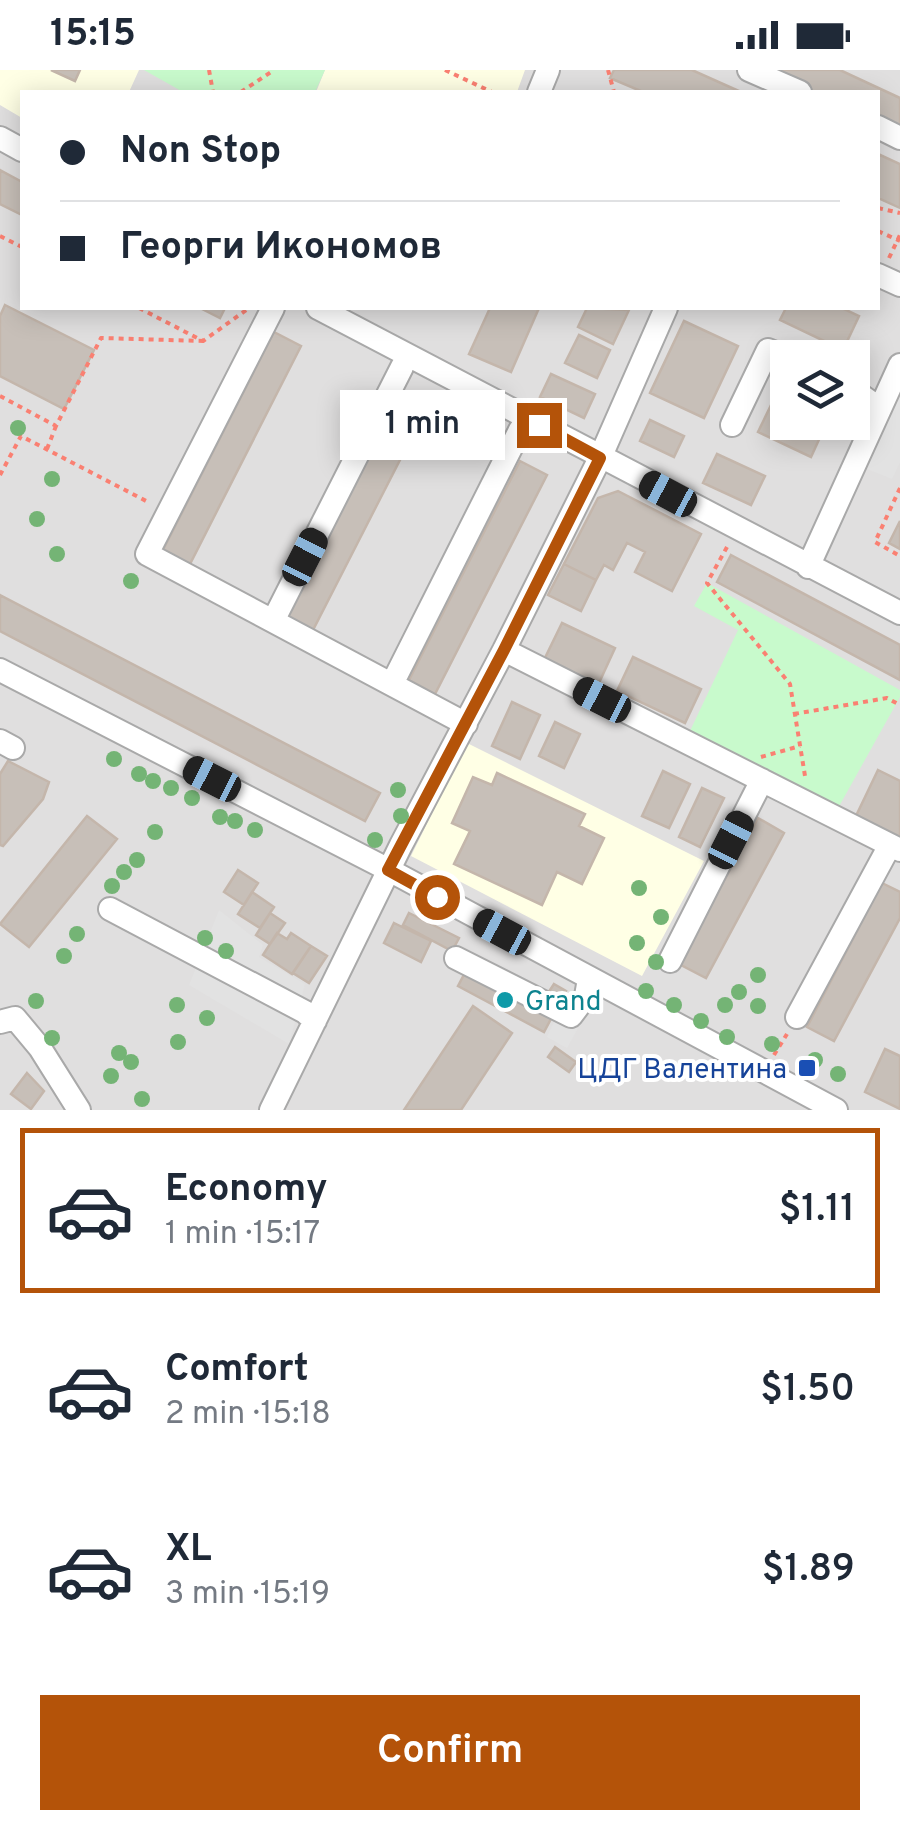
<!DOCTYPE html>
<html lang="en">
<head>
<meta charset="utf-8">
<style>
  body { margin:0; font-family:Overpass,sans-serif; background:#f2f2f3; color:#1f2937; height:100vh; display:flex; flex-direction:column; font-size:38px; white-space:nowrap }
  * { box-sizing:border-box; margin:0 }
  p { font-size:32px; color:#747a83 }
  .icon { flex:none; width:55px; height:55px; fill:none; stroke:currentColor; stroke-width:2; stroke-linecap:round; stroke-linejoin:round }
  .map { position:relative; height:1040px; overflow:hidden }
  .details { display:flex; flex-direction:column; background:#fff; flex:1 }
  .details>* { flex:none }
  .banner { position:absolute; left:20px; top:20px; width:860px; height:220px; border-radius:0px; box-shadow:0 5px 25px #0003; display:grid; align-content:center; height:220px; padding:0 40px; background:#fff }
  .tools { position:absolute; left:770px; top:270px; display:grid; gap:20px }
  .tools a { display:grid; place-items:center; width:100px; height:100px; border-radius:0px; background:#fff; box-shadow:0 5px 25px #0003; font-size:50px }
  .end { position:absolute; width:45px; height:45px; margin:-22px; border:12px solid #b45309; background:#fff; box-shadow:0 0 0 5px #fff }
  .from { border-radius:50% }
  .bubble { position:absolute; height:70px; border-radius:0px; background:#fff; box-shadow:0 5px 25px #0003; font-size:32px; font-weight:600; line-height:70px; text-align:center }
  .car { position:absolute; width:30px; height:60px; margin:-30px -15px; border-radius:12px; box-shadow:0 0 8px 2px #0007; background:linear-gradient(#222 24%,#8ab4d8 0 40%,#222 0 76%,#8ab4d8 0 86%,#222 0) }
  .banner b { display:flex; align-items:center; gap:35px; height:95px; font-size:38px }
  .banner b+b { border-top:2px solid #e0e1e3 }
  .banner i { width:25px; height:25px; background:#1f2937 }
  ul { padding:18px 0 0; list-style:none }
  li { display:flex; align-items:center; gap:30px; height:165px; margin:0 20px 15px; padding:0 20px; border:5px solid transparent; border-radius:0px }
  li div { flex:1 }
  li b { display:block; font-size:38px }
  li em { font-style:normal; font-weight:600 }
  li.active { border-color:#b45309 }
  li>.icon { width:90px; height:90px; stroke-width:1.5 }
  .cta { display:flex; gap:20px; margin-top:auto; padding:20px 40px }
  .cta a { flex:1; height:115px; border-radius:0px; background:#b45309; color:#fff; font-size:40px; font-weight:600; line-height:115px; text-align:center }
  .status { display:flex; justify-content:space-between; align-items:center; height:70px; padding:0 50px; background:#fff; direction:ltr }
  .status svg { height:28px; fill:currentColor }
  .map>svg:first-child { display:block }
  .residential { fill:#e0dfdf; fill-rule:evenodd }
  .education { fill:#ffffe5 }
  .park { fill:#c8facc }
  .parking { fill:#e2e2e2 }
  .building { fill:#c7bfb8; stroke:#c4b6ab; stroke-width:2.5 }
  .lines { fill:none; stroke-linecap:round; stroke-linejoin:round }
  .minor-casing { stroke:#a9a9a9; stroke-width:26 }
  .path { stroke:#fa8072; stroke-width:4; stroke-dasharray:5 5; stroke-linecap:butt }
  .minor { stroke:#fff; stroke-width:22 }
  .tree { fill:#74b475 }
  .route { stroke:#b45309; stroke-width:12 }
  .culture-dot { fill:#0f9aa8; stroke:#fff; stroke-width:4 }
  .transit-dot { fill:#1a4fb4; stroke:#fff; stroke-width:4 }
  .labels { text-anchor:middle; stroke-width:8; stroke-linejoin:round; paint-order:stroke }
  .culture-label { font-size:28px; fill:#0d838f; stroke:#fff; text-anchor:start }
  .transit-label { font-size:28px; fill:#164399; stroke:#fff; text-anchor:end }
</style>
</head>
<body>
<div class="status"><b>15:15</b><svg viewBox="0 0 49 12"><path d="M0 12V9h3v3zM5 12V6h3v6zM10 12V3h3v9zM15 12V0h3v12zM26 1h20v11H26zM47 4h2v5h-2z"/></svg></div>
<div class="map">
<svg width="900" height="1040" viewBox="0 0 900 1040">
  <rect width="100%" height="100%" fill="#f2efe9"/>
  <path class="residential" d="M 0,0 L 900,0 L 900,1040 L 0,1040 ZM 22,22 L 878,22 L 878,238 L 22,238 ZM 788,288 L 852,288 L 852,352 L 788,352 Z"/>
  <path class="education" d="M 0,0 L 139,0 L 129,22 L 22,22 L 22,48 L 0,35 Z
    M 325,0 L 525,0 L 517,22 L 316,22 Z
    M 467,673 L 704,791 L 642,906 L 411,786 Z"/>
  <path class="park" d="M 144,0 L 325,0 L 315,22 L 183,22 Z
    M 707,513 L 900,620 L 900,627 L 837,740 L 689,663 L 738,560 L 694,536 Z"/>
  <path class="parking" d="M 900,295 L 900,392 L 892,409 L 855,394 Z
    M 219,840 L 263,875 L 259,887 L 305,914 L 289,974 L 189,915 Z
    M 556,948 L 578,958 L 567,978 L 547,967 Z"/>
  <path class="building" d="M 51,0 L 80,0 L 75,11 Z
    M 614,0 L 692,0 L 741,22 L 643,22 L 610,8 Z
    M 782,0 L 840,0 L 900,28 L 900,64 L 878,54 L 878,22 L 807,22 L 777,9 Z
    M 878,84 L 900,94 L 900,138 L 878,128 Z
    M 0,100 L 22,112 L 22,145 L 0,134 Z
    M 5,235 L 94,280 L 64,339 L 0,306 L 0,246 Z
    M 200,238 L 225,238 L 220,248 Z
    M 490,238 L 539,238 L 511,302 L 469,284 Z
    M 587,238 L 629,240 L 613,274 L 578,257 Z
    M 786,238 L 842,238 L 859,246 L 843,280 L 780,250 Z
    M 684,251 L 738,276 L 704,348 L 650,323 Z
    M 274,262 L 301,276 L 190,494 L 163,480 Z
    M 579,265 L 610,280 L 597,308 L 565,293 Z
    M 788,300 L 788,352 L 827,352 L 811,387 L 758,362 Z
    M 551,304 L 595,324 L 584,348 L 540,327 Z
    M 398,328 L 425,341 L 313,560 L 286,546 Z
    M 650,350 L 684,366 L 674,387 L 640,371 Z
    M 717,384 L 765,406 L 751,435 L 703,413 Z
    M 520,391 L 547,405 L 435,624 L 409,610 Z
    M 618,421 L 701,464 L 672,521 L 635,502 L 645,482 L 627,473 L 613,500 L 604,495 L 596,510 L 564,494 L 598,428 Z
    M 900,451 L 900,479 L 889,473 Z
    M 731,485 L 900,575 L 900,610 L 717,512 Z
    M 564,494 L 596,510 L 581,541 L 548,525 Z
    M 0,525 L 380,723 L 365,751 L 0,561 Z
    M 562,553 L 615,578 L 598,615 L 544,590 Z
    M 633,587 L 701,619 L 685,653 L 617,621 Z
    M 512,632 L 540,645 L 520,689 L 492,676 Z
    M 555,652 L 580,664 L 564,698 L 539,686 Z
    M 8,691 L 49,712 L 43,729 L 3,776 L 0,775 L 0,704 Z
    M 878,700 L 900,711 L 900,767 L 856,746 Z
    M 663,701 L 690,714 L 669,758 L 642,746 Z
    M 497,703 L 585,744 L 579,756 L 604,768 L 582,814 L 557,802 L 542,835 L 454,794 L 470,761 L 452,753 L 473,707 L 492,715 Z
    M 702,718 L 724,728 L 700,777 L 679,767 Z
    M 87,746 L 117,769 L 29,877 L 0,854 Z
    M 758,748 L 784,763 L 706,908 L 679,894 Z
    M 238,800 L 258,813 L 244,835 L 224,822 Z
    M 882,813 L 900,822 L 900,848 L 834,971 L 807,957 Z
    M 252,822 L 274,837 L 260,858 L 238,844 Z
    M 270,843 L 285,853 L 270,874 L 256,865 Z
    M 409,843 L 459,868 L 452,881 L 403,855 Z
    M 394,853 L 431,871 L 421,892 L 384,873 Z
    M 277,863 L 287,869 L 291,863 L 311,876 L 292,904 L 263,885 Z
    M 311,876 L 327,886 L 309,913 L 293,903 Z
    M 467,899 L 553,945 L 544,962 L 458,916 Z
    M 554,914 L 566,921 L 561,930 L 548,923 Z
    M 473,936 L 512,963 L 461,1040 L 404,1040 Z
    M 555,977 L 576,992 L 569,1002 L 548,987 Z
    M 885,979 L 900,986 L 900,1039 L 865,1022 Z
    M 27,1003 L 44,1021 L 31,1039 L 11,1024 Z"/>
  <g class="lines">
    <defs>
      <path id="minor" d="M 749,0 L 800,22
        M 539,22 L 548,0
        M 878,57 L 900,68
        M 0,68 L 22,80
        M 878,205 L 900,215
        M 273,238 L 147,484 L 466,654
        M 318,238 L 900,543
        M 852,319 L 880,339
        M 732,355 L 768,280 L 788,288
        M 808,497 L 900,295
        M 273,551 L 402,297
        M 504,580 L 900,780
        M 0,600 L 389,800 L 836,1040
        M 392,614 L 520,360
        M 0,671 L 13,678
        M 110,839 L 305,942 L 315,951
        M 456,888 L 571,946 L 586,926 L 589,909
        M 670,891 L 762,710
        M 797,947 L 890,775
        M 0,952 L 15,948 L 40,978 L 79,1040
        M 271,1040 L 401,775 L 504,580 L 600,388 L 666,238"/>
    </defs>
    <use href="#minor" class="minor-casing"/>
    <path class="path" d="M 209,0 L 213,22
      M 445,0 L 492,22
      M 608,0 L 614,22
      M 241,22 L 274,0
      M 878,138 L 900,143
      M 878,161 L 900,171
      M 0,166 L 22,177
      M 889,188 L 900,165
      M 139,238 L 203,271 L 249,238
      M 0,326 L 56,356 L 101,268 L 203,271
      M 47,379 L 56,356
      M 0,405 L 21,366 L 150,433
      M 900,418 L 875,472 L 900,486
      M 727,477 L 707,513 L 790,614 L 805,706
      M 794,644 L 887,628 L 900,635
      M 761,687 L 800,676
      M 774,985 L 787,964"/>
    <use href="#minor" class="minor"/>
  </g>
  <g class="tree">
    <circle cx="18" cy="358" r="8"/>
    <circle cx="52" cy="409" r="8"/>
    <circle cx="37" cy="449" r="8"/>
    <circle cx="57" cy="484" r="8"/>
    <circle cx="131" cy="511" r="8"/>
    <circle cx="114" cy="689" r="8"/>
    <circle cx="139" cy="704" r="8"/>
    <circle cx="153" cy="711" r="8"/>
    <circle cx="171" cy="718" r="8"/>
    <circle cx="398" cy="720" r="8"/>
    <circle cx="192" cy="728" r="8"/>
    <circle cx="401" cy="746" r="8"/>
    <circle cx="220" cy="747" r="8"/>
    <circle cx="235" cy="751" r="8"/>
    <circle cx="255" cy="760" r="8"/>
    <circle cx="155" cy="762" r="8"/>
    <circle cx="375" cy="770" r="8"/>
    <circle cx="137" cy="790" r="8"/>
    <circle cx="124" cy="802" r="8"/>
    <circle cx="112" cy="816" r="8"/>
    <circle cx="639" cy="818" r="8"/>
    <circle cx="661" cy="847" r="8"/>
    <circle cx="77" cy="864" r="8"/>
    <circle cx="205" cy="868" r="8"/>
    <circle cx="637" cy="873" r="8"/>
    <circle cx="226" cy="881" r="8"/>
    <circle cx="64" cy="886" r="8"/>
    <circle cx="656" cy="892" r="8"/>
    <circle cx="758" cy="905" r="8"/>
    <circle cx="646" cy="921" r="8"/>
    <circle cx="739" cy="922" r="8"/>
    <circle cx="36" cy="931" r="8"/>
    <circle cx="177" cy="935" r="8"/>
    <circle cx="674" cy="935" r="8"/>
    <circle cx="725" cy="935" r="8"/>
    <circle cx="758" cy="936" r="8"/>
    <circle cx="207" cy="948" r="8"/>
    <circle cx="701" cy="951" r="8"/>
    <circle cx="727" cy="967" r="8"/>
    <circle cx="52" cy="968" r="8"/>
    <circle cx="178" cy="972" r="8"/>
    <circle cx="772" cy="974" r="8"/>
    <circle cx="119" cy="983" r="8"/>
    <circle cx="815" cy="990" r="8"/>
    <circle cx="131" cy="992" r="8"/>
    <circle cx="838" cy="1004" r="8"/>
    <circle cx="111" cy="1006" r="8"/>
    <circle cx="142" cy="1029" r="8"/>
  </g>
  <g class="lines">
    <path class="route" d="M 437,827 L 388,800 L 504,580 L 600,388 L 539,355"/>
  </g>
  <circle class="culture-dot" cx="505" cy="930" r="10"/>
  <rect class="transit-dot" x="797" y="988" width="20" height="20" rx="5"/>
  <g class="labels">
    <g class="culture-label">
      <text x="525" y="940">Grand</text>
    </g>
    <g class="transit-label">
      <text x="787" y="1008">ЦДГ Валентина</text>
    </g>
  </g>
</svg>
<div class="tools">
<a><svg class="icon" aria-label="layers" viewBox="0 0 24 24"><path d="M12 4l9 5-9 5-9-5zM3 14l9 5 9-5"/></svg></a>
</div>
<i class="end from" style="left:437px;top:827px"></i>
<i class="end" style="left:539px;top:355px"></i>
<div class="bubble" style="left:340px;top:320px;width:165px">1 min</div>
<i class="car" style="left:668px;top:424px;rotate:298deg"></i>
<i class="car" style="left:305px;top:487px;rotate:27deg"></i>
<i class="car" style="left:602px;top:630px;rotate:297deg"></i>
<i class="car" style="left:212px;top:709px;rotate:297deg"></i>
<i class="car" style="left:731px;top:770px;rotate:27deg"></i>
<i class="car" style="left:502px;top:862px;rotate:298deg"></i>
<div class="banner">
<b><i class="from"></i>Non Stop</b>
<b><i></i>Георги Икономов</b>
</div>
</div>
<section class="details">
<ul>
<li class="active"><svg class="icon" aria-label="car" viewBox="0 0 24 24"><path d="M5 17H2v-5l4-1 3-4h7l3 4 3 1v5h-3M9 17h6M6 11h13"/><circle cx="7" cy="17" r="2"/><circle cx="17" cy="17" r="2"/></svg><div><b>Economy</b><p>1 min · 15:17</p></div><em>$1.11</em></li>
<li><svg class="icon" aria-label="car" viewBox="0 0 24 24"><path d="M5 17H2v-5l4-1 3-4h7l3 4 3 1v5h-3M9 17h6M6 11h13"/><circle cx="7" cy="17" r="2"/><circle cx="17" cy="17" r="2"/></svg><div><b>Comfort</b><p>2 min · 15:18</p></div><em>$1.50</em></li>
<li><svg class="icon" aria-label="car" viewBox="0 0 24 24"><path d="M5 17H2v-5l4-1 3-4h7l3 4 3 1v5h-3M9 17h6M6 11h13"/><circle cx="7" cy="17" r="2"/><circle cx="17" cy="17" r="2"/></svg><div><b>XL</b><p>3 min · 15:19</p></div><em>$1.89</em></li>
</ul>
<div class="cta"><a>Confirm</a></div>
</section>
</body>
</html>
